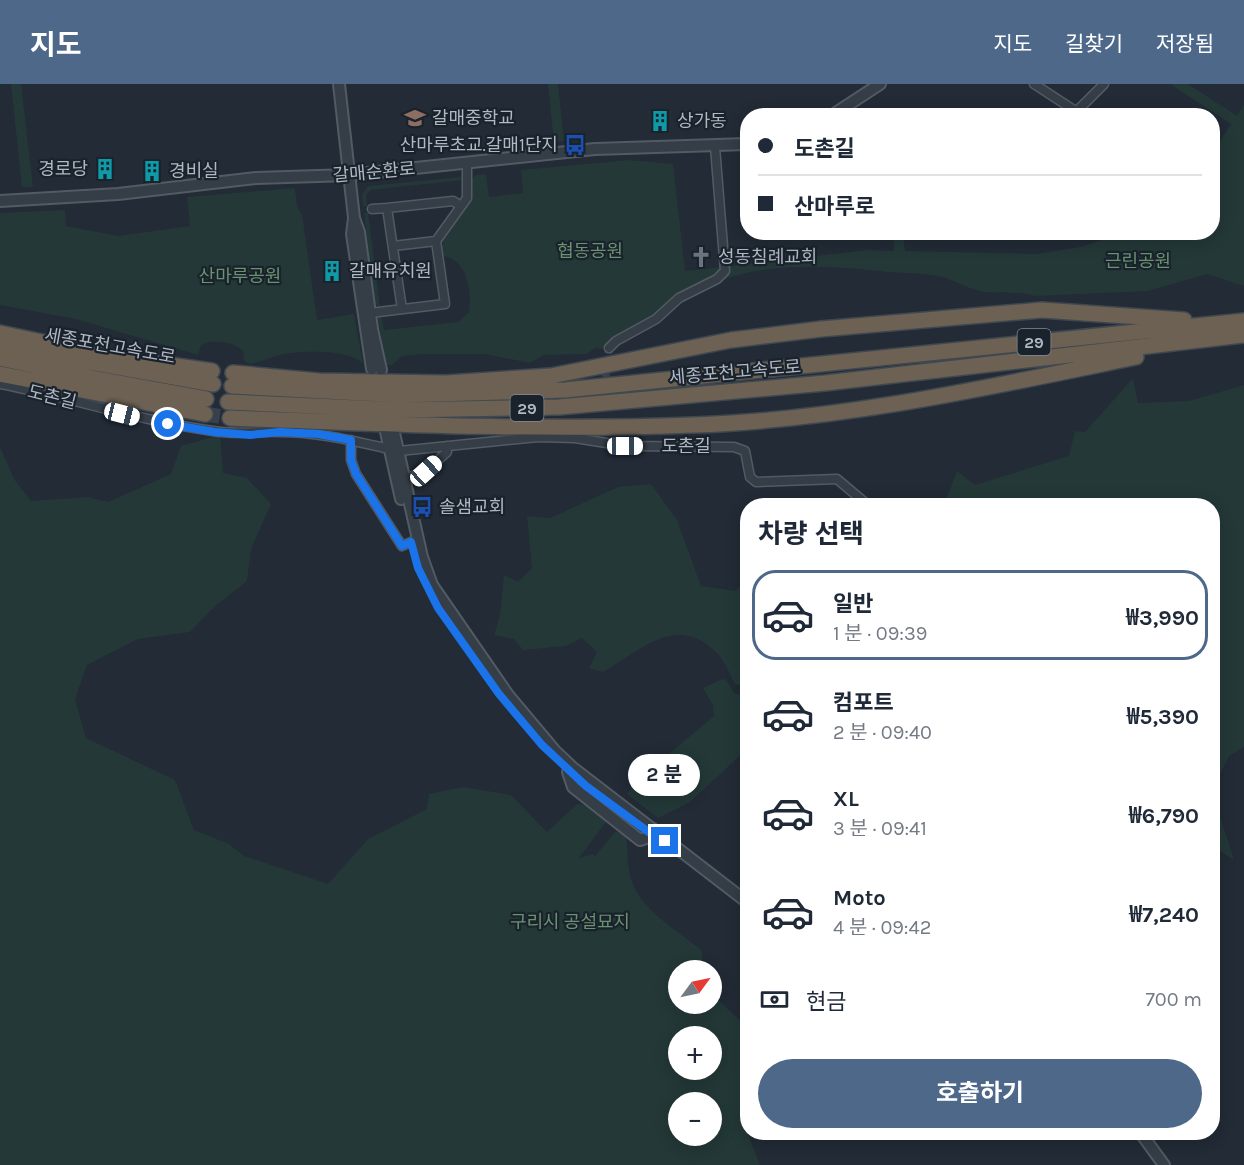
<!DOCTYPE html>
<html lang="ko">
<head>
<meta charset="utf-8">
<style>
  body { margin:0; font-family:Karla,"Noto Sans KR",sans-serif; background:#f2f2f3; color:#1f2937; height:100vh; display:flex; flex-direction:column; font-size:22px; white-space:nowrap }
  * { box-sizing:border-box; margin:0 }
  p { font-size:20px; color:#747a83 }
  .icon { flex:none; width:33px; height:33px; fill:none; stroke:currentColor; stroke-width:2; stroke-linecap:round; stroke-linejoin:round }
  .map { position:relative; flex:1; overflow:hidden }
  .panel { position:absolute; left:740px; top:414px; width:480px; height:642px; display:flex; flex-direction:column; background:#fff; border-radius:24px; box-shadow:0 3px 15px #0003 }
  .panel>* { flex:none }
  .banner { position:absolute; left:740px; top:24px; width:480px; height:132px; border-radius:24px; box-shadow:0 3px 15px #0003; display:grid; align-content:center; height:132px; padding:0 18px; background:#fff }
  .needle { width:39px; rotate:57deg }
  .fabs { position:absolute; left:668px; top:876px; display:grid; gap:12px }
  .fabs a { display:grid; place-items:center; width:54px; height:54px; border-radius:50%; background:#fff; box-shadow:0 3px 15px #0003; font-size:30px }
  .end { position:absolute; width:27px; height:27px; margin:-14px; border:8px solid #1a73e8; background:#fff; box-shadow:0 0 0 3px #fff }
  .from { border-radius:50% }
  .bubble { position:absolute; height:42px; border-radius:21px; background:#fff; box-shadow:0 3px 15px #0003; font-size:20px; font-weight:700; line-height:42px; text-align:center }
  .car { position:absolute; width:18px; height:36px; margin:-18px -9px; border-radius:8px; box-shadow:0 0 4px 2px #0007; background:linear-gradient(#fff 24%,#345 0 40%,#fff 0 76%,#345 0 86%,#fff 0) }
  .banner b { display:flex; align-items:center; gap:21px; height:57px; font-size:22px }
  .banner b+b { border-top:2px solid #e0e1e3 }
  .banner i { width:15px; height:15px; background:#1f2937 }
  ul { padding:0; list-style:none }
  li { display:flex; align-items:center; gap:18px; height:90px; margin:0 12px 9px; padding:0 6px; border:3px solid transparent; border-radius:24px }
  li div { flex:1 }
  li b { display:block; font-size:22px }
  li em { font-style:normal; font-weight:700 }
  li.active { border-color:#4e688a }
  li>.icon { width:54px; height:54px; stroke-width:1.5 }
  h2 { padding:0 18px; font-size:27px; line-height:72px }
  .pay { display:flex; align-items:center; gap:15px; height:66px; padding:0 18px; font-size:22px }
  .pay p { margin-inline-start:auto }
  .button { display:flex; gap:12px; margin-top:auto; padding:12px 18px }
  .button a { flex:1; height:69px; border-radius:36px; background:#4e688a; color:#fff; font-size:24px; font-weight:700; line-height:69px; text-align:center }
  header { display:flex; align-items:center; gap:36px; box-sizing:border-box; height:84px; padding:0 30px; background:#4e688a; color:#fff }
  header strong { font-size:28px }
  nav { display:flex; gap:33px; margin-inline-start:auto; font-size:21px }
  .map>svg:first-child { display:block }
  .green { fill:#243838; fill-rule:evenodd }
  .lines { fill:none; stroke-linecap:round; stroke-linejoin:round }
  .minor-tunnel { stroke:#37404b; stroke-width:8; stroke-dasharray:8 4; stroke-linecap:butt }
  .motorway-tunnel { stroke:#37404b; stroke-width:15; stroke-dasharray:15 8; stroke-linecap:butt }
  .minor-casing { stroke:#525b64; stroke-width:11 }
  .tertiary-casing { stroke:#525b64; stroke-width:14 }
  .motorway-casing { stroke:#3f4851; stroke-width:18 }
  .minor { stroke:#353d47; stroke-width:8 }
  .tertiary { stroke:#353d47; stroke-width:10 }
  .motorway { stroke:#6c6152; stroke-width:15 }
  .route { stroke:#1a73e8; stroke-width:8 }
  .labels { text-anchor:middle; stroke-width:4.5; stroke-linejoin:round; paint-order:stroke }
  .shield { fill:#1a222b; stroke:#828b95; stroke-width:1.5 }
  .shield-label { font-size:16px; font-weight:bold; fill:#afb8c3 }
  .poi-label { font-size:18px; fill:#afb8c3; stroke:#1a222b; text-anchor:start }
  .street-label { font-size:18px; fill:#afb8c3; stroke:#1a222b }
  .park-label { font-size:18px; fill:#699270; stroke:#1a222b }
</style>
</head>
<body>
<header>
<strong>지도</strong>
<nav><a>지도</a><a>길찾기</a><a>저장됨</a></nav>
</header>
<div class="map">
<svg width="1244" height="1081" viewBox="0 0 1244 1081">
  <rect width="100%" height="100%" fill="#222b36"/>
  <path class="green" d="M 11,0 L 21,0 L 33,103 L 22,103 Z
    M 548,0 L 558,0 L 564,57 L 554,58 Z
    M 1170,0 L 1188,0 L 1237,32 L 1244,21 L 1244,202 L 1207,190 L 1148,207 L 1035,212 C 1019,207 1002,210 985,208 C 968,206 954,195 938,192 C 921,189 905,189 888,188 C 831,182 771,177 717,198 L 726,192 L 730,182 L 868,166 L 894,167 L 893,149 L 903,149 L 905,167 L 1036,170 L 1081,163 L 1122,149 L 1212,148 L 1212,70 L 1231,40 Z
    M 629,76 L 673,80 L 685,187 L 721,183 L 716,191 L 644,237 L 613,254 L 605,265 L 595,264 L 587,270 L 544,271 L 530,279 L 485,270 L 425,270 L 402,272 L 392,281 L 386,281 L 378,235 L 381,231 L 384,246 L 458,238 L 469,228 C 472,207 467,174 442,172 L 443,154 L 471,115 L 472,95 L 476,91 L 486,90 L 489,113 L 523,109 L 521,86 Z
    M 460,93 L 464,96 L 370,106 L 366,111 L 367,122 L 363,123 L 362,110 L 368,102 Z
    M 295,104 L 297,123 L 302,130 L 317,236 L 354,230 L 363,280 C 350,266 311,267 291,269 C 277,270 264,277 250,280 L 244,277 L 243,267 C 234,258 212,254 201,261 L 198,271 L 76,235 L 0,221 L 0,129 L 65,126 L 66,142 L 118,152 L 190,142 L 187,113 Z
    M 368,128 L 380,223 L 375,220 L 364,129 Z
    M 1133,294 L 1138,319 L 1189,317 L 1244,301 L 1244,663 L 1229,672 L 1212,707 L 1212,422 L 944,421 L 957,387 L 975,401 L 1069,372 L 1075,347 L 1085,348 Z
    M 220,351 L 223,389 L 247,394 L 271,420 L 251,465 L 247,497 L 214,523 L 190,548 L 138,555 L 87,581 L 75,615 L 86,654 L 175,696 L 194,746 L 229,760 L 244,772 L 328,800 L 368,755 L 427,725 L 429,710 L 463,703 L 511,711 L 547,748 L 577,720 L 593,722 L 607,734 L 606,738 L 579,774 L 593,770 L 595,772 L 616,747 L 626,753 C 628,764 627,775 629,786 C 634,824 676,844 702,867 L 702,886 L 678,886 L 678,920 L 711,920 L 711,909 L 747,943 L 747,1048 L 760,1081 L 0,1081 L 0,363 L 14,395 L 31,417 L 87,413 L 108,418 L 171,390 L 181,362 ZM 678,952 L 711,952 L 711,986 L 678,986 ZM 678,1018 L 711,1018 L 711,1052 L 678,1052 Z
    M 651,400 L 677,436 L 701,502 L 735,507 L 747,494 L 747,603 L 735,600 C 730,591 726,579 719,571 C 678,528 644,564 603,588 L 589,584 L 597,568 L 582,554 L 566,562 L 523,566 L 514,555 L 494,551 L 500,531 L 504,491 L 518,498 L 532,484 L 527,432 L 550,434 L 618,403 Z
    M 722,595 L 726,596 L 735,610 L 747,611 L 747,665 L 690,718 L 658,734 L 627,710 L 639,695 L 714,632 L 713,621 L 703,604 Z
    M 1212,707 L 1212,708 L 1234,776 L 1212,762 Z"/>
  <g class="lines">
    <path class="minor-tunnel" d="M 604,305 L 609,264"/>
    <path class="motorway-tunnel" d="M 205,330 L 230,334"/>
    <defs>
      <path id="minor" d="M 1034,0 L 1077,28
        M 1073,31 L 1104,0
        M 372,125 L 387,124
        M 393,162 L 436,157
        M 402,225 L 387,124 L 453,117 L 461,122
        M 370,229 L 445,220 L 436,157 L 467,114 L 467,80
        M 609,264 L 616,257 L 656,235 L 679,214 L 717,195 L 725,187 L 715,63
        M 0,300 C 72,314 141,337 213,347 C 237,351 258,347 281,348 C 318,348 353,357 389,365
        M 351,356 L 351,376 L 356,390 L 402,462 L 418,455
        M 399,367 L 538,353 L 575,354 L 625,362 L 734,363 L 745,367 L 750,393 L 756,398 L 837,395 L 869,422
        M 400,397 L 426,387 L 447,368 L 447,362"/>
      <path id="tertiary" d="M 339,0 L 354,134
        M 831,32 L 880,0
        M 0,117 L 118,110 L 256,94 L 349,91 L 595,65 L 747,60
        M 372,285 L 352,150 L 354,134 L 359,148 L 372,245 L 381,286
        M 386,348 L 401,415
        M 394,349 L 422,473 L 432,501 L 508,611 L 555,667 L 573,684 L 747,818
        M 568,688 L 573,703 L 640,756 L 646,754 L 653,745
        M 1140,1048 L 1164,1081"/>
      <path id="motorway" d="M 0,249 L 112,273 L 212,287
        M 0,262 L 213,300
        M 0,274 L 102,296 L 206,315
        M 233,289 L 319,297 L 446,299 L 551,292 L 731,256 L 821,245 L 1042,226 L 1184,236
        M 0,290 L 205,330
        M 232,302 L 401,311 L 565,306 L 1244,237
        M 228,318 L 401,326 L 559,323 L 825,299 L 1244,251
        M 230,334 C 384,340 539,347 693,341 C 843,336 990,303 1136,273"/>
    </defs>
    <use href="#minor" class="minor-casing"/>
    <use href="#tertiary" class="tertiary-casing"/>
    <use href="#motorway" class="motorway-casing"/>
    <use href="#minor" class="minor"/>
    <use href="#tertiary" class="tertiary"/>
    <use href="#motorway" class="motorway"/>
  </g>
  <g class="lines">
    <path class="route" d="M 168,340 L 215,348 L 250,351 L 280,348 L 318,350 L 351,356 L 351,376 L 356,390 L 402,462 L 411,458 L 418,484 L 438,524 L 499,610 L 542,661 L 586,702 L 650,749 L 665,757"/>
  </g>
  <defs>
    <symbol id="school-bare" viewBox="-9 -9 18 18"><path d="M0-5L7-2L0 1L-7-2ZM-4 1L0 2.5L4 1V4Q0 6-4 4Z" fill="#8d6e63" stroke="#1a222b" stroke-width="2.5" paint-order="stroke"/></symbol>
    <symbol id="building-bare" viewBox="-9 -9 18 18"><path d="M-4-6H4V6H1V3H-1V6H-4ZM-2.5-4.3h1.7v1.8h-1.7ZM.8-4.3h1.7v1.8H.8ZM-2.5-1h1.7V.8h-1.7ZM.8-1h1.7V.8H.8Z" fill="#0f9aa8" stroke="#1a222b" stroke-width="2.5" paint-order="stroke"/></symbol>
    <symbol id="bus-bare" viewBox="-9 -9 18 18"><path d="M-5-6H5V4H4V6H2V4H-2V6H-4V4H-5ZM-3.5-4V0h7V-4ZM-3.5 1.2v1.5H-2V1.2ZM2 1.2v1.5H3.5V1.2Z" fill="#1a4fb4" stroke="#1a222b" stroke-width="2.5" paint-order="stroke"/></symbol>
    <symbol id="church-bare" viewBox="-9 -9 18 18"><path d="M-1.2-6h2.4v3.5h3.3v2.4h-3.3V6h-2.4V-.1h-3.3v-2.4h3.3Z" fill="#6b7280" stroke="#1a222b" stroke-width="2.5" paint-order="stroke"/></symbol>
  </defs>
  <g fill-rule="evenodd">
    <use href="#school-bare" x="400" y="19" width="30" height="30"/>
    <use href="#building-bare" x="645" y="22" width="30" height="30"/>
    <use href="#bus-bare" x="560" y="46" width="30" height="30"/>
    <use href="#building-bare" x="90" y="70" width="30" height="30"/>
    <use href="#building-bare" x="137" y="72" width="30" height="30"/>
    <use href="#church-bare" x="686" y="158" width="30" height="30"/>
    <use href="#building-bare" x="317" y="172" width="30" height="30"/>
    <use href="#bus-bare" x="407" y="408" width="30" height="30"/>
  </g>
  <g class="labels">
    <g class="shield">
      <rect x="1017.5" y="245" width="33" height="26" rx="4.5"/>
      <rect x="510.5" y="311" width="33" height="26" rx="4.5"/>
    </g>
    <g class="shield-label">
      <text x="1034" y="264">29</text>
      <text x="527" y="330">29</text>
    </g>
    <g class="poi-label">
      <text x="432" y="40">갈매중학교</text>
      <text x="677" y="43">상가동</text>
      <text x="558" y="67" text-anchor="end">산마루초교.갈매1단지</text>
      <text x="88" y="91" text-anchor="end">경로당</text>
      <text x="169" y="93">경비실</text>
      <text x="718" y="179">성동침례교회</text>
      <text x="349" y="193">갈매유치원</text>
      <text x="439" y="429">솔샘교회</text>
    </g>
    <g class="street-label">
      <text transform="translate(374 88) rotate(-5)" y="6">갈매순환로</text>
      <text transform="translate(110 262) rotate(10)" y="6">세종포천고속도로</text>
      <text transform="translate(735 288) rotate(-5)" y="6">세종포천고속도로</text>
      <text transform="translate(52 313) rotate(14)" y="6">도촌길</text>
      <text x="686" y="368">도촌길</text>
    </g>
    <g class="park-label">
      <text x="590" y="173">협동공원</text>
      <text x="1138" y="183">근린공원</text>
      <text x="240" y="198">산마루공원</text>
      <text x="570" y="844">구리시 공설묘지</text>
    </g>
  </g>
</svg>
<div class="fabs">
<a><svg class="needle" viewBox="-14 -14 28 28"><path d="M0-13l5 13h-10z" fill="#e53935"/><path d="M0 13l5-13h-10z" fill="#747a83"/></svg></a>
<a>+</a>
<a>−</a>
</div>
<i class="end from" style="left:168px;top:340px"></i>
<i class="end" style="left:665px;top:757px"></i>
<div class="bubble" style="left:628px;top:670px;width:72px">2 분</div>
<i class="car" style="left:122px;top:330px;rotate:104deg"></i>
<i class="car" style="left:625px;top:362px;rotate:90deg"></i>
<i class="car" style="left:426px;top:387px;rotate:48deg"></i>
<div class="banner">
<b><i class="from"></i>도촌길</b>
<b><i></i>산마루로</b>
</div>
<section class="panel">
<h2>차량 선택</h2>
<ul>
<li class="active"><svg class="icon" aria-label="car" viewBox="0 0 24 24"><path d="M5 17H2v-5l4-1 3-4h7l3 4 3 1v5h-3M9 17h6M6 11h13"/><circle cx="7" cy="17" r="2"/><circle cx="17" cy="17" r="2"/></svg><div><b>일반</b><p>1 분 · 09:39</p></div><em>₩3,990</em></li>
<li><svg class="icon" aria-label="car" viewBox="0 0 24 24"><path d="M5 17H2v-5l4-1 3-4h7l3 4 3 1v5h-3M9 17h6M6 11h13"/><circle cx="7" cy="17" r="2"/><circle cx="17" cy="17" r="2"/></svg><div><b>컴포트</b><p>2 분 · 09:40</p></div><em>₩5,390</em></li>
<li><svg class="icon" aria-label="car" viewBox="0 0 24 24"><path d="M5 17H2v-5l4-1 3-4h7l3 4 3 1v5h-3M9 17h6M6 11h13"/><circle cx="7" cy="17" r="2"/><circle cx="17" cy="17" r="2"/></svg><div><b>XL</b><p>3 분 · 09:41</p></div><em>₩6,790</em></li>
<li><svg class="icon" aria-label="car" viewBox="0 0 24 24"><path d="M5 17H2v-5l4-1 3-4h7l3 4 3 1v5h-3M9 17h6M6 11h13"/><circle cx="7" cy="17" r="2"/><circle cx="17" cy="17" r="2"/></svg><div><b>Moto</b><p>4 분 · 09:42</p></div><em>₩7,240</em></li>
</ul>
<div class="pay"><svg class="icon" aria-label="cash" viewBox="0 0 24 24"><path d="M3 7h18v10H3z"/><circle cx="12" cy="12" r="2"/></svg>현금<p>700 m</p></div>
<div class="button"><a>호출하기</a></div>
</section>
</div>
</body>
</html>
